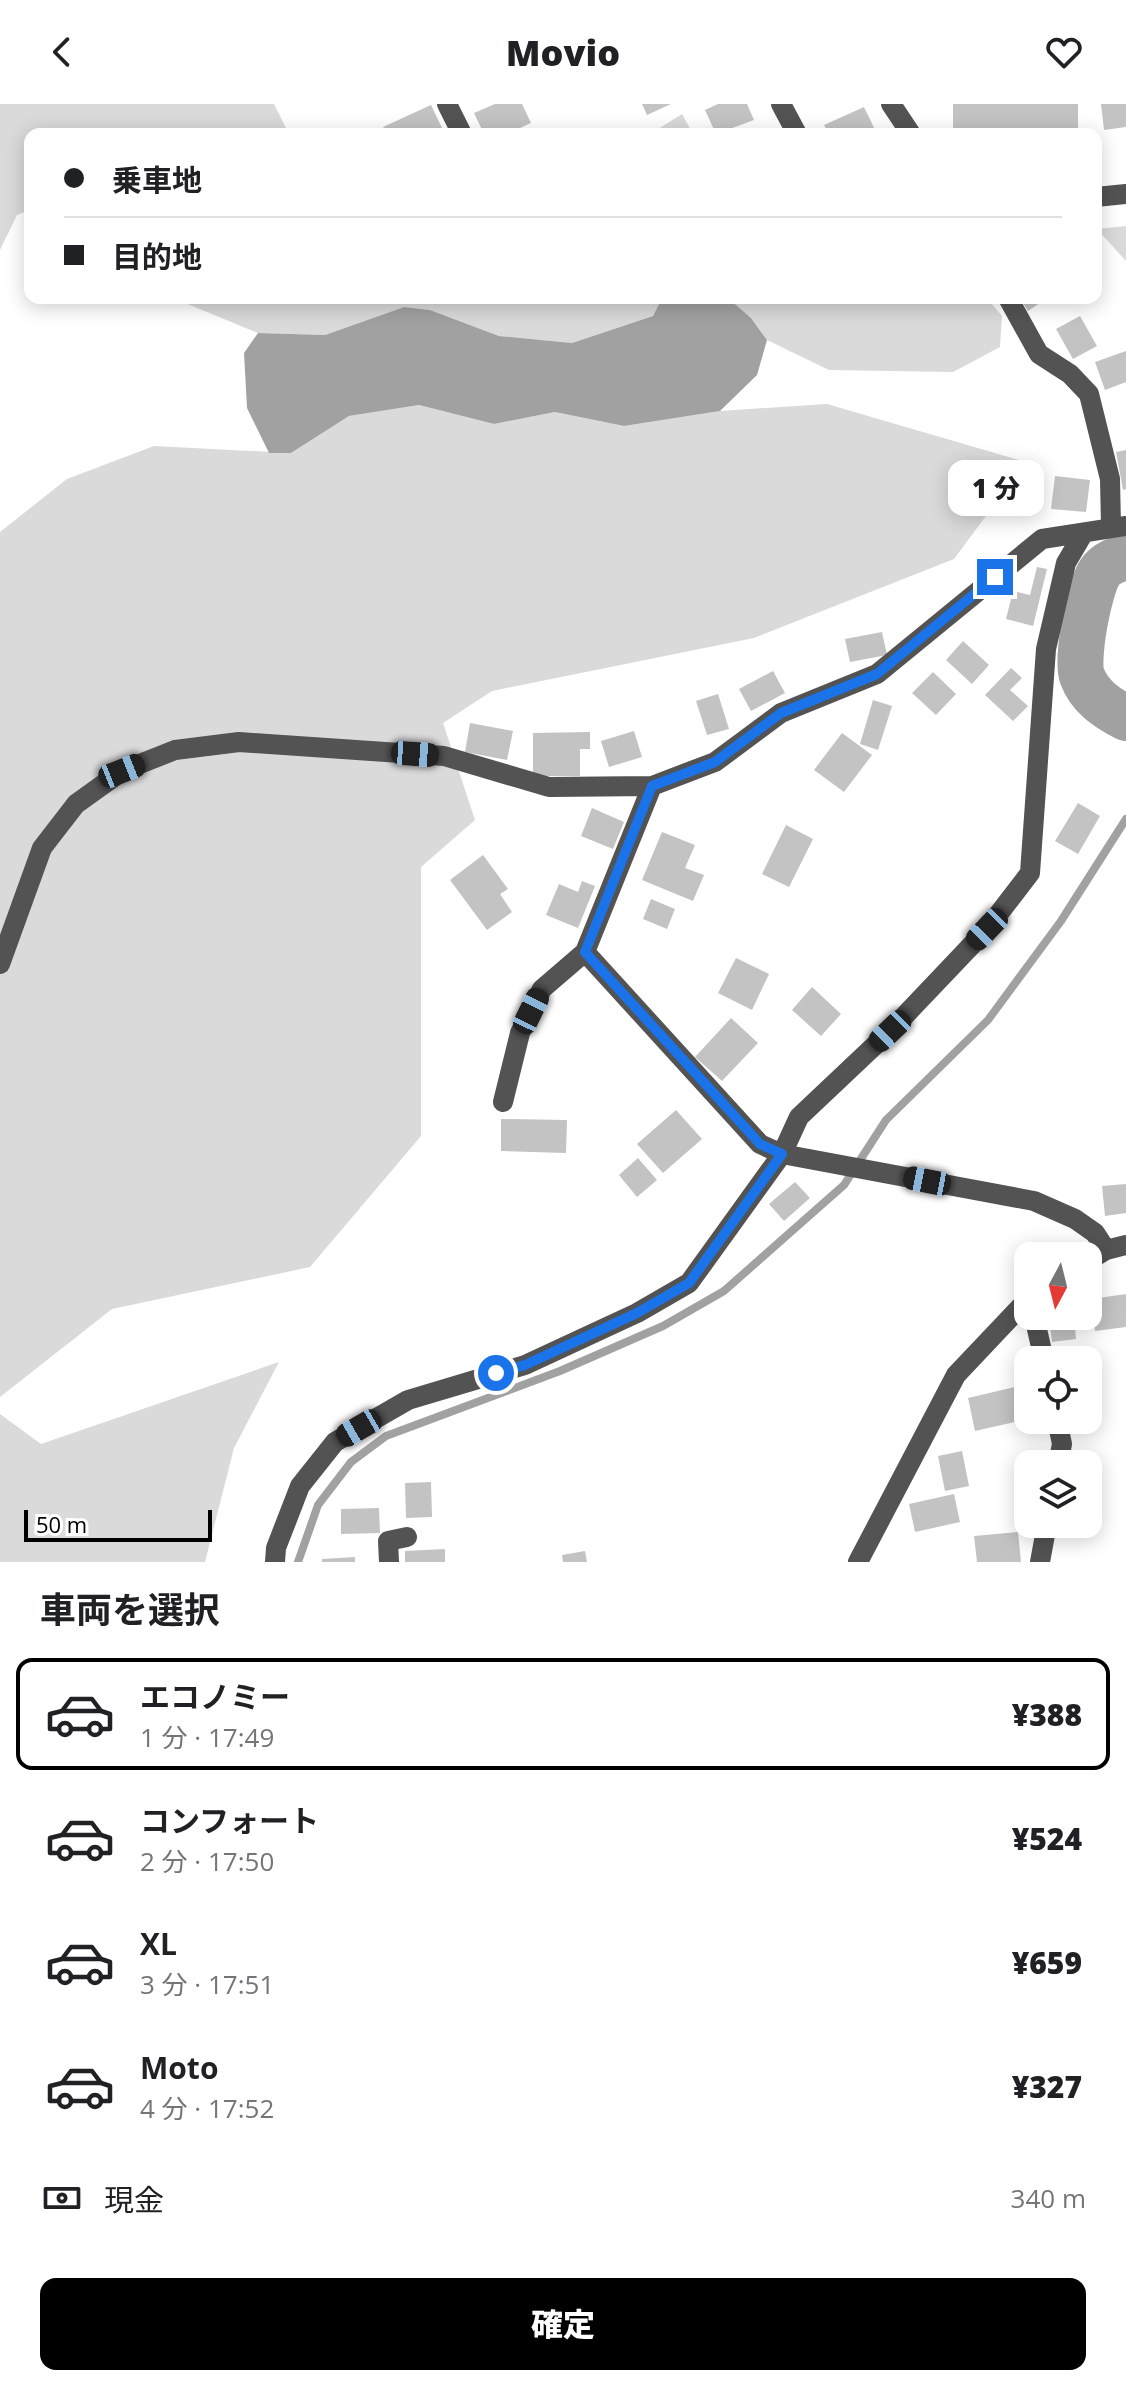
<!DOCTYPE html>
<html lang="ja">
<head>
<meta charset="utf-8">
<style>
  body { margin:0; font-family:"Open Sans","Noto Sans JP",sans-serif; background:#f6f6f6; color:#202124; height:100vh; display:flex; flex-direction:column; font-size:30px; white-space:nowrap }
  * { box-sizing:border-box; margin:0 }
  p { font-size:26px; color:#757577 }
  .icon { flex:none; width:44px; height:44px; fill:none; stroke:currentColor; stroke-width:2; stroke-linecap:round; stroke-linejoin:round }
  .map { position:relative; height:1458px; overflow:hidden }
  .drawer { display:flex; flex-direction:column; background:#fff; flex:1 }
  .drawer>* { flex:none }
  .top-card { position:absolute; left:24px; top:24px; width:1078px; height:176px; border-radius:16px; box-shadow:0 4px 20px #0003; display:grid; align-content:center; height:176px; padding:0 40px; background:#fff }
  .needle { width:52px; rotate:187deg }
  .controls { position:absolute; left:1014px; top:1138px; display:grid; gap:16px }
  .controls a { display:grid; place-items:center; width:88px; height:88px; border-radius:16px; background:#fff; box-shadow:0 4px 20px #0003; font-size:40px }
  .scale { position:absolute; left:24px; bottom:20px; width:188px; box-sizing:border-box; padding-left:8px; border:4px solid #000; border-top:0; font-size:22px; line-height:28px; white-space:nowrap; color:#000; -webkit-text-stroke:6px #fff; paint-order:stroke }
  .end { position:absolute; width:36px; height:36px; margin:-18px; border:10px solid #1a73e8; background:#fff; box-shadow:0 0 0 4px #fff }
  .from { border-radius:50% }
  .bubble { position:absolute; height:56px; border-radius:16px; background:#fff; box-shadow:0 4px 20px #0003; font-size:26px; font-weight:800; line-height:56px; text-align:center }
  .car { position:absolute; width:24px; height:48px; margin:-24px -12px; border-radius:10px; box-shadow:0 0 6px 2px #0007; background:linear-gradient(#222 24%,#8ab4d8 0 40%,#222 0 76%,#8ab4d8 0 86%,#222 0) }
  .top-card b { display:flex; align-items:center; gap:28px; height:76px; font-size:30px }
  .top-card b+b { border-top:2px solid #e0e0e0 }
  .top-card i { width:20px; height:20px; background:#202124 }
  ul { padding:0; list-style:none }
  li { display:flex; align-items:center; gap:24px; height:112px; margin:0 16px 12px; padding:0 24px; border:4px solid transparent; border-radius:16px }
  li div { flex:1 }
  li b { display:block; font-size:30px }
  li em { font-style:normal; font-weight:800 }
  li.selected { border-color:#000 }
  li>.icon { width:72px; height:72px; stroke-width:1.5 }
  h2 { padding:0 40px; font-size:36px; line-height:96px }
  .pay { display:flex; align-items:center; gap:20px; height:88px; padding:0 40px; font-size:30px }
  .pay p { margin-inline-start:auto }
  .button { display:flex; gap:16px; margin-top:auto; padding:16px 40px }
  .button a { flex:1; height:92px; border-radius:16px; background:#000; color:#fff; font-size:32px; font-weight:800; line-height:92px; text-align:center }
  header { display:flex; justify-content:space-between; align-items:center; height:104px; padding:0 40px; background:#fff; font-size:36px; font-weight:800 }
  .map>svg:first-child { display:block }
  .green { fill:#dadada }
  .water { fill:#a1a1a1 }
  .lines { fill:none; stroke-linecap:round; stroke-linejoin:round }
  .stream { stroke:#a1a1a1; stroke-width:8 }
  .river { stroke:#a1a1a1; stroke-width:46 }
  .building { fill:#c3c3c3 }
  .minor { stroke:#535353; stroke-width:20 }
  .route { stroke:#1a73e8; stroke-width:10 }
</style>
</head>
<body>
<header><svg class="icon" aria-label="back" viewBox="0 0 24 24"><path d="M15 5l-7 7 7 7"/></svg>Movio<svg class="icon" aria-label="heart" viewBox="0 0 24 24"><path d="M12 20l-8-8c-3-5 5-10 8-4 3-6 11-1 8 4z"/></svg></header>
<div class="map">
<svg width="1126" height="1458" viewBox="0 0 1126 1458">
  <rect width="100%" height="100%" fill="#fff"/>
  <path class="green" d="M 0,0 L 274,0 L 289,30 L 30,30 L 30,106 L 17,111 L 0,146 Z
    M 682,10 L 693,30 L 650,30 Z
    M 1126,122 L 1126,157 L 1097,125 Z
    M 173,194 L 662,194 L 653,212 L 572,239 L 499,232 L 430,206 L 404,203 L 325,231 L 258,229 Z
    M 728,194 L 987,194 L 1002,212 L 1000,243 L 953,268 L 829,266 L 767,236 L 751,214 Z
    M 827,300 L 1026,358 L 954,455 L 754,534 L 492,587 L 443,619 L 475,716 L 421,763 L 421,1032 L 310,1163 L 112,1205 L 0,1293 L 0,428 L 67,375 L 154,342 L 291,349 L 349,312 L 419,301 L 494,320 L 555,308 L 624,322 L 720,307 Z
    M 279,1258 L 234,1344 L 205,1458 L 0,1458 L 0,1310 L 41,1340 Z"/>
  <path class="water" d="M 662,194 L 728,194 L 751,214 L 767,236 L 757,271 L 720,307 L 624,322 L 555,308 L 494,320 L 419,301 L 349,312 L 291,349 L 269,349 L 247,304 L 244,249 L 258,229 L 325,231 L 404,203 L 430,206 L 499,232 L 572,239 L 653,212 Z"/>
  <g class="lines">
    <path class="stream" d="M 298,1458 L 318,1401 L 351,1358 L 386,1332 L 560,1267 L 663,1222 L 724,1187 L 844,1081 L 886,1016 L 988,916 L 1061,817 L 1126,715"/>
    <path class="river" d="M 1126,453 C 1116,456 1106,459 1100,468 C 1089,484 1076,554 1082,572 C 1090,593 1107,604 1126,614"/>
  </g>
  <path class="building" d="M 495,0 L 522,0 L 531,19 L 507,30 L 484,30 L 474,9 Z
    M 642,0 L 671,0 L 647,11 Z
    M 718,0 L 747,0 L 754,16 L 716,30 L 705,6 Z
    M 953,0 L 1078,0 L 1078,30 L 953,30 Z
    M 1101,0 L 1126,0 L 1126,23 L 1104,26 Z
    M 431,1 L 444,28 L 387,30 L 383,23 Z
    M 864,3 L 877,30 L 829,30 L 824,21 Z
    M 1020,194 L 1047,194 L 1028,207 Z
    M 1080,212 L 1097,242 L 1073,255 L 1056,225 Z
    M 1126,247 L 1126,278 L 1105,286 L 1095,258 Z
    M 1126,346 L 1126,385 L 1123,386 L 1116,348 Z
    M 1055,372 L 1090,376 L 1086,408 L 1051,405 Z
    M 1037,463 L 1047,465 L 1033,522 L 1006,515 L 1013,487 L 1030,491 Z
    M 882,528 L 887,551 L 850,558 L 845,535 Z
    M 963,537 L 989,561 L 972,580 L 946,556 Z
    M 1011,564 L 1022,574 L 1010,586 L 1028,602 L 1013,617 L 985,591 Z
    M 773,567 L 785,589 L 751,607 L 739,585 Z
    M 933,568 L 956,590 L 936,611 L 912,589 Z
    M 718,590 L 729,625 L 707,631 L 696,597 Z
    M 873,596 L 892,602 L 878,646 L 860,640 Z
    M 470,619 L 513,627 L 507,656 L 465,648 Z
    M 634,627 L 642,653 L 609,663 L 601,637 Z
    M 590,628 L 590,645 L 580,645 L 580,672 L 533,672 L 533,629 Z
    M 842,629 L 872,651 L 844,688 L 814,666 Z
    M 1078,699 L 1100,712 L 1078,750 L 1055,737 Z
    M 592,704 L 624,718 L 613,745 L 581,732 Z
    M 786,721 L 813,735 L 789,783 L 762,770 Z
    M 662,728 L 695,741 L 685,764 L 704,771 L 693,797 L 642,776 Z
    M 483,751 L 508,785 L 500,790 L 512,808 L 487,826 L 450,776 Z
    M 582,777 L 595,782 L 578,824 L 546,811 L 559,780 L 578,788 Z
    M 651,795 L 675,805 L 667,825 L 643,815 Z
    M 736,854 L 769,870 L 752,906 L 718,889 Z
    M 812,883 L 841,910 L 821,932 L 792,906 Z
    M 731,914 L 758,939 L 722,977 L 695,953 Z
    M 676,1006 L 702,1035 L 663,1069 L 637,1040 Z
    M 501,1015 L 567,1016 L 566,1049 L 501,1047 Z
    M 638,1054 L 657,1076 L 637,1093 L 619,1071 Z
    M 795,1078 L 810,1094 L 784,1117 L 769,1100 Z
    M 1126,1080 L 1126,1109 L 1105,1112 L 1102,1082 Z
    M 1126,1190 L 1126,1223 L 1095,1227 L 1091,1195 Z
    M 1049,1212 L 1074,1212 L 1076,1235 L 1052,1238 Z
    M 1028,1280 L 1028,1315 L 975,1327 L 968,1294 Z
    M 962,1347 L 969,1382 L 945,1387 L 938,1352 Z
    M 431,1378 L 432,1413 L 406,1414 L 405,1379 Z
    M 954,1390 L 960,1418 L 915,1428 L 909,1400 Z
    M 379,1404 L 380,1429 L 341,1430 L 341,1405 Z
    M 1018,1428 L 1021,1458 L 977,1458 L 974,1432 Z
    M 445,1445 L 445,1458 L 405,1458 L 405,1447 Z
    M 585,1447 L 587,1458 L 563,1458 L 562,1451 Z
    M 355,1453 L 355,1458 L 322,1458 L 322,1455 Z"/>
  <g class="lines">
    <path class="minor" d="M 447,0 L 462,30
      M 781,0 L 797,30
      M 891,0 L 911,30
      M 1096,93 L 1126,90
      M 1008,194 L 1039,250 L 1070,270 L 1089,290 L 1110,375 L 1111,422
      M 585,848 L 760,1040 L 782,1050 L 1034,1097 L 1075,1115 L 1095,1129 L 1106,1146
      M 0,860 L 42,744 L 76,700 L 122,667 L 175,646 L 239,638 L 444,652 L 549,683 L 652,682 L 715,658 L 781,609 L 877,570 L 1042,435 L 1126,422
      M 503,998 L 520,929 L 542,885 L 585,848 L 652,682
      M 1088,1157 L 1106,1146 L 1126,1141
      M 1034,1212 L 1044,1256
      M 1057,1316 L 1062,1340 L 1058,1360
      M 275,1458 L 276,1444 L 300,1382 L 335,1338 L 408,1296 L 525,1261 L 637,1209 L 689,1179 L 782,1050 L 799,1013 L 890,927 L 987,825 L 1030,769 L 1046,545 L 1066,459 L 1083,430
      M 389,1458 L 388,1437 L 407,1433
      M 858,1458 L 956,1271 L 1028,1195
      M 1040,1458 L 1047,1420"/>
  </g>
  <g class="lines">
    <path class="route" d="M 496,1269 L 525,1261 L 637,1209 L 689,1179 L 782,1050 L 760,1040 L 585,848 L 652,682 L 715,658 L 781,609 L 877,570 L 995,473"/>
  </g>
</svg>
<div class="controls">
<a><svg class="needle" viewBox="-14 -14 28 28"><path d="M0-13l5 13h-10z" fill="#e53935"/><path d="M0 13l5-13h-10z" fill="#757577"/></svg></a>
<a><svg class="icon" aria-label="locate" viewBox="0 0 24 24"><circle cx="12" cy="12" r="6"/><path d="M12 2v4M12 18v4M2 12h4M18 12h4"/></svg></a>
<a><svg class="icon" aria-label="layers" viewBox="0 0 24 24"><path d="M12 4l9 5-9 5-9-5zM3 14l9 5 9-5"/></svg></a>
</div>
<div class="scale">50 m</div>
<i class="end from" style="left:496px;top:1269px"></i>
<i class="end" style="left:995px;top:473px"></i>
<div class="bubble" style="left:948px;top:356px;width:96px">1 分</div>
<i class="car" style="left:415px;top:650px;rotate:94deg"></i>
<i class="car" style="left:122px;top:667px;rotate:68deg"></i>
<i class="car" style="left:987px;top:825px;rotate:224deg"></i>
<i class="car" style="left:531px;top:907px;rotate:26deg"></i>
<i class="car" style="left:890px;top:927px;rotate:226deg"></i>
<i class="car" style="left:927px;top:1077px;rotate:281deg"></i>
<i class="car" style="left:359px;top:1324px;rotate:240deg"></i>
<div class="top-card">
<b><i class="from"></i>乗車地</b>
<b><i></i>目的地</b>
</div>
</div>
<section class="drawer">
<h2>車両を選択</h2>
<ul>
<li class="selected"><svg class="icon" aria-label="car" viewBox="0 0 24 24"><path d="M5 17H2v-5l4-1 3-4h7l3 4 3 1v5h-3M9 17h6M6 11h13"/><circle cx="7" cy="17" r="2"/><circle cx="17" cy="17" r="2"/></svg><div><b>エコノミー</b><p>1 分 · 17:49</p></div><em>¥388</em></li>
<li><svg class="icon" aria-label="car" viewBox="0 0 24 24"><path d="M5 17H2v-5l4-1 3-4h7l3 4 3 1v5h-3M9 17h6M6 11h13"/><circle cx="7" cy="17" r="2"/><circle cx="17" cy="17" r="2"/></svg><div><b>コンフォート</b><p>2 分 · 17:50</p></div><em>¥524</em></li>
<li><svg class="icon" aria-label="car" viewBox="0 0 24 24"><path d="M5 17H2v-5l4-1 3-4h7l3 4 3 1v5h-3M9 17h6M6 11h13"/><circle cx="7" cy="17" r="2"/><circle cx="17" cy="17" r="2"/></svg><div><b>XL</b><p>3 分 · 17:51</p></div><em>¥659</em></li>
<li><svg class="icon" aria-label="car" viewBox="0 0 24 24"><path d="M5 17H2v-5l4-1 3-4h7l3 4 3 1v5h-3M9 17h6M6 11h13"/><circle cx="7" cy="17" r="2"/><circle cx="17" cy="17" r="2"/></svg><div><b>Moto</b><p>4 分 · 17:52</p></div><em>¥327</em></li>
</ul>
<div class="pay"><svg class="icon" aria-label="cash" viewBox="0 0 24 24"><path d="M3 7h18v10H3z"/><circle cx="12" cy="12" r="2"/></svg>現金<p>340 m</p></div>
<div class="button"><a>確定</a></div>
</section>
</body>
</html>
